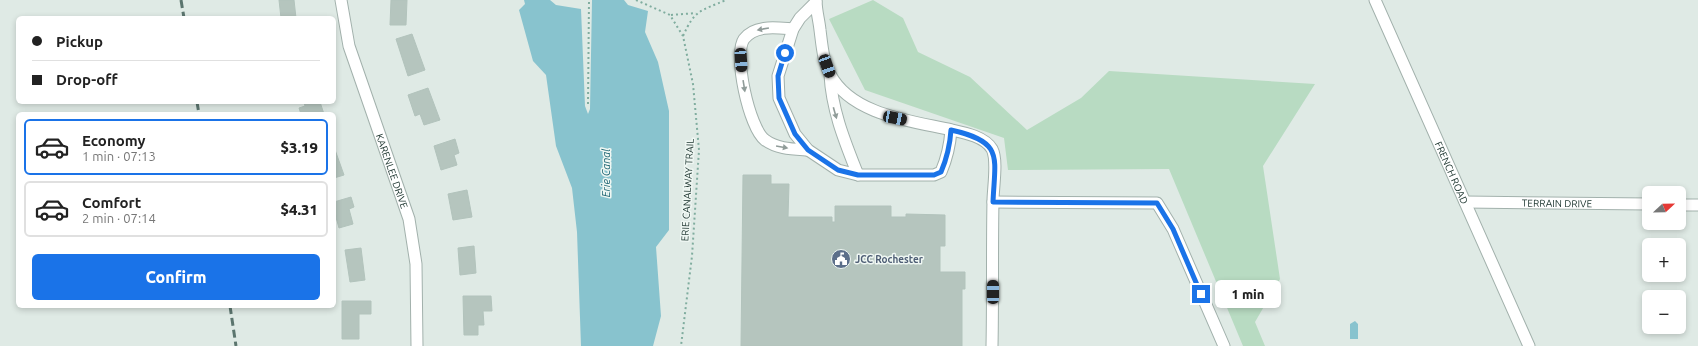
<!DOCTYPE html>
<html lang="en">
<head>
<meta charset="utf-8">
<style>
  body { margin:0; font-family:Ubuntu,sans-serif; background:#f6f6f6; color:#222; height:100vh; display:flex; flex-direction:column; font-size:15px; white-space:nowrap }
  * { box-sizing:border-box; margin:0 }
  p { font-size:13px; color:#767676 }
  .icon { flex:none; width:22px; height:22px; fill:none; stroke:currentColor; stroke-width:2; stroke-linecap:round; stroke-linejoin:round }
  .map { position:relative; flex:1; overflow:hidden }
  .side { position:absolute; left:16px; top:112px; width:320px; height:196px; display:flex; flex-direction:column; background:#fff; border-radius:6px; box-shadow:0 2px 6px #0003 }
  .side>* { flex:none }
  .hud { position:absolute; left:16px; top:16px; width:320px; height:88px; border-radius:6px; box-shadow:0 2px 6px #0003; display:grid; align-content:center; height:88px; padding:0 16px; background:#fff }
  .needle { width:26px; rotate:68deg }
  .fabs { position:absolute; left:1642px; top:186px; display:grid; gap:8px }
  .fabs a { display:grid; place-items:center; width:44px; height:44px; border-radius:6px; background:#fff; box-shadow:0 2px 6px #0003; font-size:20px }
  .end { position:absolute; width:18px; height:18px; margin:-9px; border:5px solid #1a73e8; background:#fff; box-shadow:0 0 0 2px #fff }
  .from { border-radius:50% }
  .bubble { position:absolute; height:28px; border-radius:6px; background:#fff; box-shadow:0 2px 6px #0003; font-size:13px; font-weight:800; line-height:28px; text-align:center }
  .car { position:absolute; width:12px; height:24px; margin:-12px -6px; border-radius:5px; box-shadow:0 0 3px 1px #0007; background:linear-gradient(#222 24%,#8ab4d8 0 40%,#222 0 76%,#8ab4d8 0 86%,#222 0) }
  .hud b { display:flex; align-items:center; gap:14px; height:38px; font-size:15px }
  .hud b+b { border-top:1px solid #e0e0e0 }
  .hud i { width:10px; height:10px; background:#222 }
  ul { padding:7px 0 0; list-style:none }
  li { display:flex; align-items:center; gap:12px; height:56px; margin:0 8px 6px; padding:0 8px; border:2px solid #e0e0e0; border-radius:6px }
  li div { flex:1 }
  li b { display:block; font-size:15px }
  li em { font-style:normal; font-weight:800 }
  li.current { border-color:#1a73e8 }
  li>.icon { width:36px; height:36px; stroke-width:1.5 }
  .button { display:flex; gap:8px; margin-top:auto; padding:8px 16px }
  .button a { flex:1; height:46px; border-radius:6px; background:#1a73e8; color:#fff; font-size:16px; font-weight:800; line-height:46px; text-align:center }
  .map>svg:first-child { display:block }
  .green { fill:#b8dbc2 }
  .water { fill:#88c3ce }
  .building { fill:#b5c5be; stroke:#b2c3bc }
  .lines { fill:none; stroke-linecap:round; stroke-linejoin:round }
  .minor-casing { stroke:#a2b1ac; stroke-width:13 }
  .path { stroke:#80ad9f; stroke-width:2; stroke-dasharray:2 3; stroke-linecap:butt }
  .minor { stroke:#fff; stroke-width:11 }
  .rail { stroke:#5b756e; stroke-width:3; stroke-dasharray:8 4; stroke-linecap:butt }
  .oneway { fill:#909c99 }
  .route { stroke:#1a73e8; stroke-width:5 }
  .labels { text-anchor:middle; stroke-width:3; stroke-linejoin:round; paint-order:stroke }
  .street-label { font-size:10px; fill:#213933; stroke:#eff7f3 }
  .service-label { font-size:10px; font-weight:bold; fill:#4e5e75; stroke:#eff7f3; text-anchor:start }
  .water-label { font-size:11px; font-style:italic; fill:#1d6573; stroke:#eff7f3 }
</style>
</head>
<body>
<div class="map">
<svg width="1698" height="346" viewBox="0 0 1698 346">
  <rect width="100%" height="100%" fill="#dfeae5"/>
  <path class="green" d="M 873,0 L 903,18 L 918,52 L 970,77 L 1027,130 L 1081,98 L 1109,71 L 1315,84 L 1263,166 L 1280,279 L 1255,322 L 1265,346 L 1243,346 L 1169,169 L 1008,170 L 1004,138 L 865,90 L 829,19 Z"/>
  <path class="water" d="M 524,0 L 550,0 L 556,5 L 581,9 L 585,106 L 588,114 L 590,109 L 592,0 L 624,0 L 628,5 L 648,11 L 645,32 L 658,62 L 669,111 L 669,230 L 656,247 L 661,316 L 653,346 L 581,346 L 577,232 L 572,188 L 556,146 L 546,75 L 533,61 L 519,10 L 525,4 Z
    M 1355,321 L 1358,324 L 1358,339 L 1350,339 L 1350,324 Z"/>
  <path class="building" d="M 279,0 L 294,0 L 296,18 L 281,18 Z
    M 391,0 L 407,0 L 406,25 L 390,25 Z
    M 412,34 L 425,70 L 408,76 L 396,39 Z
    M 428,88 L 440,120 L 424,125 L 420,114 L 415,116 L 408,95 Z
    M 304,102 L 320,102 L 324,114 L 301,114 L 299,108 L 305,106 Z
    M 455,139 L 459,153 L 454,155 L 457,165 L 441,170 L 434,146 Z
    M 334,147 L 344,175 L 334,178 Z
    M 743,175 L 771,175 L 771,184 L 789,184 L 788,217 L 832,217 L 832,222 L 835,222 L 835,206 L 891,206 L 891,217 L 906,217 L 906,214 L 945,215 L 945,246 L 940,246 L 940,272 L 965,272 L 965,289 L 962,289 L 962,346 L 741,346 Z
    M 467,190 L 472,217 L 453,220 L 448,194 Z
    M 351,197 L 354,207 L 349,209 L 353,224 L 339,228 L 334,210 L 334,202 Z
    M 474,246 L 476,273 L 460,275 L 458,248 Z
    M 361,248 L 365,280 L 350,282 L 345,250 Z
    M 463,296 L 491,296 L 492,311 L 483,311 L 484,325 L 478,325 L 478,335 L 464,335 Z
    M 342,301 L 371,301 L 371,314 L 359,314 L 359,339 L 342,339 Z"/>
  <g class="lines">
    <defs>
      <g id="minor">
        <path id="s1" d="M 341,0 L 349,46 L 409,219 L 416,264 L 417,346"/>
        <path d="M 816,0 C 816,10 819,20 820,30 C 822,45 823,61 830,74 C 851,115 912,121 952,130 C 966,133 985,137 992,149 C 998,160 993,188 993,201 C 992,249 993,298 992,346"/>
        <path id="s2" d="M 1375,0 L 1529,346"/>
        <path d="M 816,2 L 800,18 L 793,29 L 778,76 L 779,98 L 795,134 L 808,150 L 838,170 L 858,175 L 934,175 L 941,172 C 947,158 950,145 951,130"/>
        <path d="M 793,29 C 778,28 755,24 744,39 C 733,54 749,128 765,140 C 777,149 793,149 808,150"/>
        <path d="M 830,75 C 832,111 845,142 858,175"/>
        <path d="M 993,202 L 1157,203 L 1173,229 L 1224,346"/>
        <path id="s3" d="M 1465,202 L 1649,204"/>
        <path d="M 1679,205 L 1698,205"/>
      </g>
    </defs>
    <use href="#minor" class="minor-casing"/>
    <path class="path" d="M 636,0 L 670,15 L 683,36 L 693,84 L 699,150 L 692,256 L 681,346
      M 671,15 L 696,13
      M 683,36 C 695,9 701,11 726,0
      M 588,104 L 589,0"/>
    <use href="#minor" class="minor"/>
    <path class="rail" d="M 181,0 L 184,18
      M 197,102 L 199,114
      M 230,306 L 236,346"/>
  </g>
  <defs><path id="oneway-solid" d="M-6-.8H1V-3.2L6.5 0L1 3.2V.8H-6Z"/></defs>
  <g class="oneway">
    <use href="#oneway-solid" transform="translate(763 29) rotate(170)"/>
    <use href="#oneway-solid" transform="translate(744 86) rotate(81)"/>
    <use href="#oneway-solid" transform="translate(835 113) rotate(74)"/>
    <use href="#oneway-solid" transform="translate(782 147) rotate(10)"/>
  </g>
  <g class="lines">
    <path class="route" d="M 785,53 L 778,76 L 779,98 L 795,134 L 808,150 L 838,170 L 858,175 L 934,175 L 941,172 C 947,158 950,145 951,130 C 1004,142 995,156 993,202 L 1157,203 L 1173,229 L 1201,294"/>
  </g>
  <defs>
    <symbol id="civic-disc" viewBox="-11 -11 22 22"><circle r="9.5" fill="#5c6f8a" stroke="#eff7f3"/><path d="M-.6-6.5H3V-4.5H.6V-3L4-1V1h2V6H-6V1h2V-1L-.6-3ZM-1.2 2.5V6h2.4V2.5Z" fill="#fff"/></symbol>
  </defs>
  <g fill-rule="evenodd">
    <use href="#civic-disc" x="830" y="248" width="22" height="22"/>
  </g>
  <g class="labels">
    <g class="street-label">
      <text dy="4" stroke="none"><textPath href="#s1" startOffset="179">KARENLEE DRIVE</textPath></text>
      <text dy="4" stroke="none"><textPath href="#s2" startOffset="189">FRENCH ROAD</textPath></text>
      <text transform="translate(687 190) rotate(-87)" y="4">ERIE CANALWAY TRAIL</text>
      <text dy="4" stroke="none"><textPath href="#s3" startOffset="92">TERRAIN DRIVE</textPath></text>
    </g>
    <g class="service-label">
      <text x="855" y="263">JCC Rochester</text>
    </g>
    <g class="water-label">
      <text transform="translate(606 173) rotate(-90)" y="4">Erie Canal</text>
    </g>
  </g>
</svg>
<div class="fabs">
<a><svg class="needle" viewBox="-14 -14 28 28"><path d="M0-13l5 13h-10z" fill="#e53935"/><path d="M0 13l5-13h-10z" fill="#767676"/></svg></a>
<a>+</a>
<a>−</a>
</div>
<i class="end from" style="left:785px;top:53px"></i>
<i class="end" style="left:1201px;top:294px"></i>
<div class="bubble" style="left:1215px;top:280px;width:66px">1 min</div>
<i class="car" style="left:741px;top:60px;rotate:176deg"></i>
<i class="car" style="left:827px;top:66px;rotate:160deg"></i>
<i class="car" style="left:895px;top:118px;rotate:101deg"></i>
<i class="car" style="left:993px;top:292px;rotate:0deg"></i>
<div class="hud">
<b><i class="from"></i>Pickup</b>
<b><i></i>Drop-off</b>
</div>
<section class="side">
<ul>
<li class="current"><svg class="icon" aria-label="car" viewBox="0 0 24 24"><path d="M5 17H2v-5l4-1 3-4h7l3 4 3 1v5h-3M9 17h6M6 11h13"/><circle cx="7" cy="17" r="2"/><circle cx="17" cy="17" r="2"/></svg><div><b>Economy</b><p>1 min · 07:13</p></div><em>$3.19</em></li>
<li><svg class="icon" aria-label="car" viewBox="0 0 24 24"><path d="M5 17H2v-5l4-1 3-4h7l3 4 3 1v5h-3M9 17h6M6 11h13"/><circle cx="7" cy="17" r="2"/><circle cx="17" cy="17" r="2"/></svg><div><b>Comfort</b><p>2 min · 07:14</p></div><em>$4.31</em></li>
</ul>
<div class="button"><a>Confirm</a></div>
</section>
</div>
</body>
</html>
